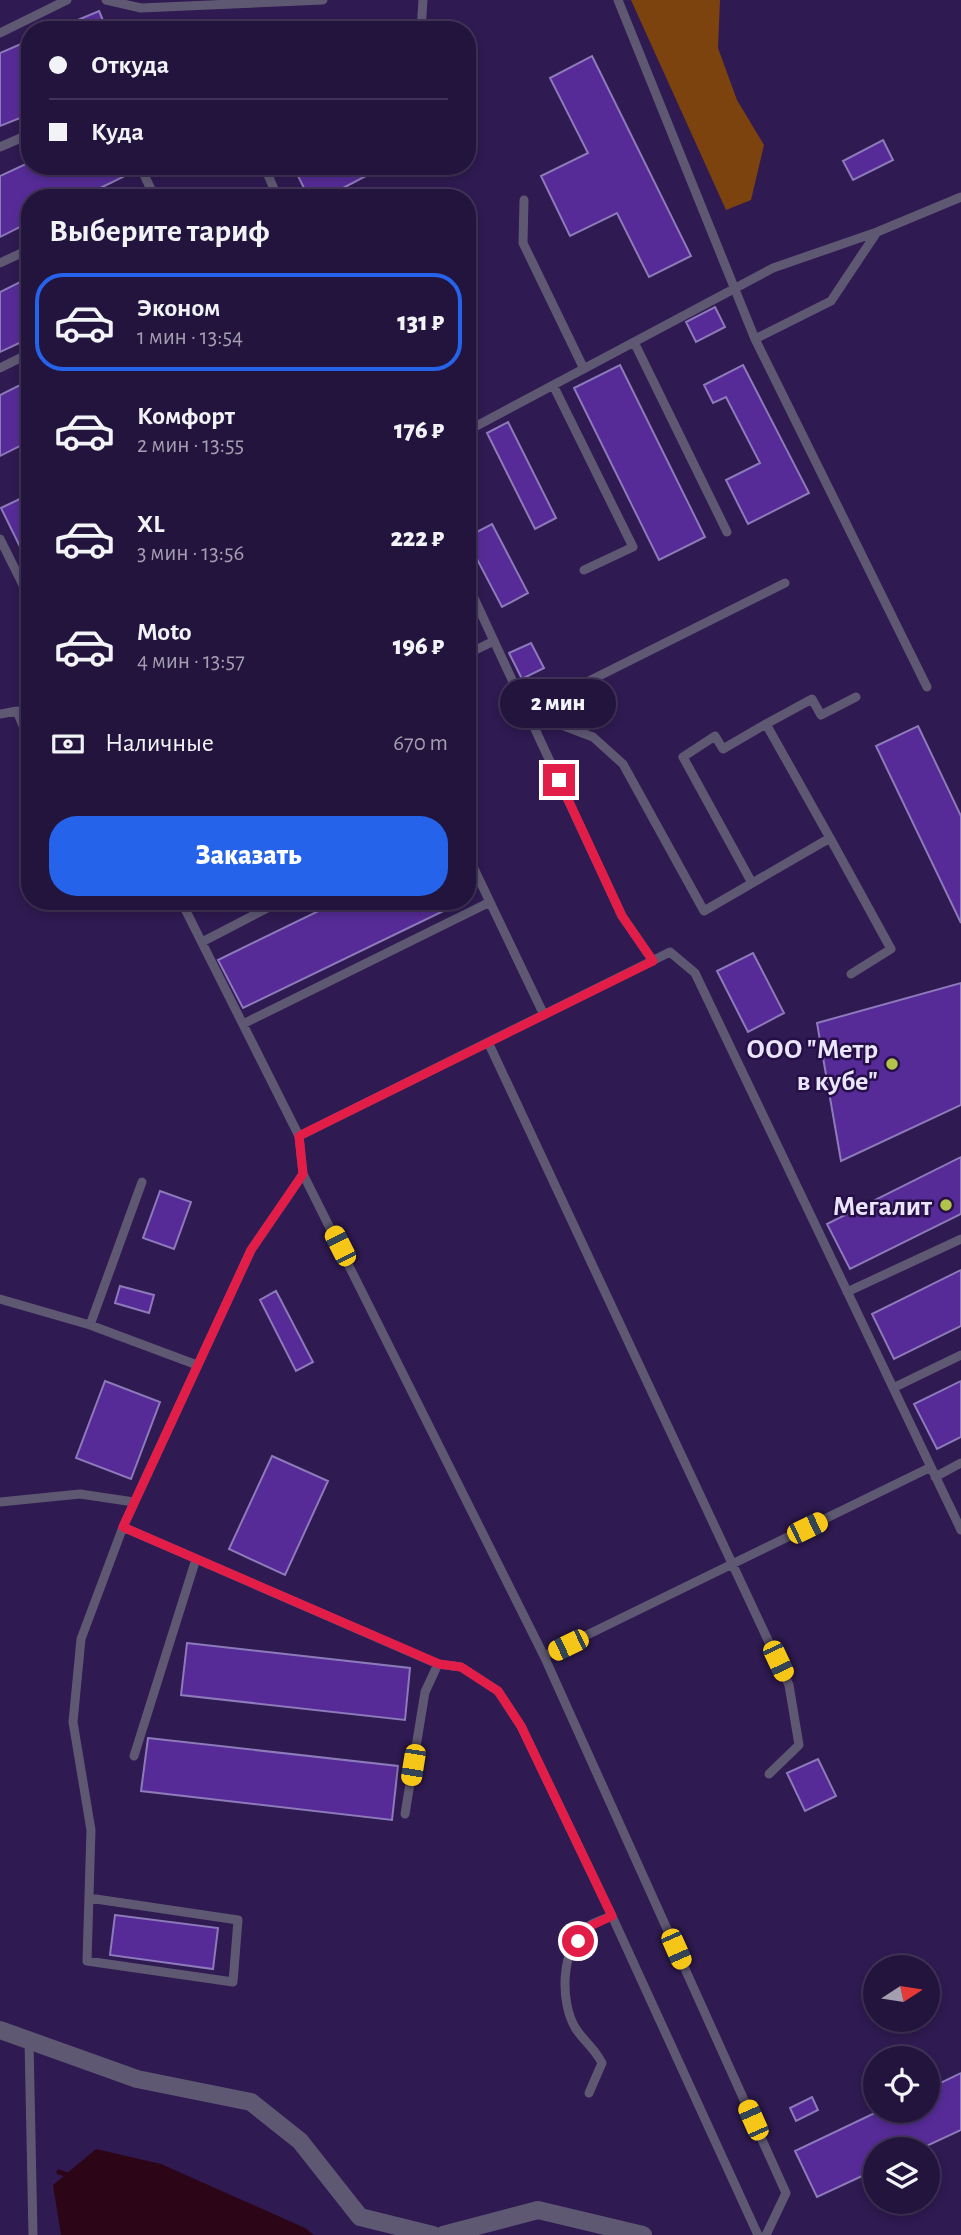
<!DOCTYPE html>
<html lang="ru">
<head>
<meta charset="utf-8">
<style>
  body { margin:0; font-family:"Alegreya Sans",sans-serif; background:#2f2148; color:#f1f3f6; height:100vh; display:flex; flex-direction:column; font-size:26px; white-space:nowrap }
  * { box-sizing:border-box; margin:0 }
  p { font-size:23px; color:#a39eb0 }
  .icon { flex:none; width:38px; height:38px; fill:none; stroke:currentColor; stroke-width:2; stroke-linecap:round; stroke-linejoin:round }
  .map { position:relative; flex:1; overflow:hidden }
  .details { position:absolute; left:21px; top:189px; width:455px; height:721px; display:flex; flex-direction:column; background:#23143d; border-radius:28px; box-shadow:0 4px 10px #0003,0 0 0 2px #403357 }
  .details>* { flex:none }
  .banner { position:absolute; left:21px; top:21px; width:455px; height:154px; border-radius:28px; box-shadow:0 4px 10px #0003,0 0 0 2px #403357; display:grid; align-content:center; height:154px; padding:0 28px; background:#23143d }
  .needle { width:46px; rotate:78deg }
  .fabs { position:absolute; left:863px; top:1955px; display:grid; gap:14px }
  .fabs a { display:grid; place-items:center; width:77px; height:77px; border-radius:50%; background:#23143d; box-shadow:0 4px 10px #0003,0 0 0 2px #403357; font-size:35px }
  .end { position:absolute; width:32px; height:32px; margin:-16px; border:9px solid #e11d48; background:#fff; box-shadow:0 0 0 4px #fff }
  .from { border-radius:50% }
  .bubble { position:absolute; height:49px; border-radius:24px; background:#23143d; box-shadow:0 4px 10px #0003,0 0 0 2px #403357; font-size:23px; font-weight:800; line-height:49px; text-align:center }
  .car { position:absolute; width:21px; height:42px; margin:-21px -10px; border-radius:9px; box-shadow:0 0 5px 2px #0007; background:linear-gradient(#f5c518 24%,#345 0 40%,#f5c518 0 76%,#345 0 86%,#f5c518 0) }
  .banner b { display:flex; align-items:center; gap:24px; height:66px; font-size:26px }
  .banner b+b { border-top:2px solid #403357 }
  .banner i { width:18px; height:18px; background:#f1f3f6 }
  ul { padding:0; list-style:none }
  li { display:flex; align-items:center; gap:21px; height:98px; margin:0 14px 10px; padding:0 14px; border:4px solid transparent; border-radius:28px }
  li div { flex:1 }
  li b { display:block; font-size:26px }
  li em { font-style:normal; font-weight:800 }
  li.on { border-color:#2563eb }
  li>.icon { width:63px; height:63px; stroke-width:1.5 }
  h2 { padding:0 28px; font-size:32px; line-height:84px }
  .pay { display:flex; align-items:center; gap:18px; height:77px; padding:0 28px; font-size:26px }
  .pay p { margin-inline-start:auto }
  .button { display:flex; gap:14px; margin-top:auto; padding:14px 28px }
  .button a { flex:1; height:80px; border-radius:28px; background:#2563eb; color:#fff; font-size:28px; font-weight:800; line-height:80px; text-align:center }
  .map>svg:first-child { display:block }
  .forest { fill:#7c430f }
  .water { fill:#2c0517 }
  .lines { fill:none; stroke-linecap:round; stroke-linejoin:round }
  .stream { stroke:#2c0517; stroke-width:5 }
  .building { fill:#562b97; stroke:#8c7aba; stroke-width:2 }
  .lane { stroke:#5f5873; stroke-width:9 }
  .street { stroke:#5f5873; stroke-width:18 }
  .route { stroke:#e11d48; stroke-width:9 }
  .poi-dot { fill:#b2c34c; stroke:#250f46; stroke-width:2.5 }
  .labels { text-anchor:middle; stroke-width:5; stroke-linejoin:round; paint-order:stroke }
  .poi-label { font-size:28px; font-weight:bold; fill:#eae5fa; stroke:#250f46; text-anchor:end }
</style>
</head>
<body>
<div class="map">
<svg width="961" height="2235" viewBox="0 0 961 2235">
  <rect width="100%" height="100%" fill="#2f1a51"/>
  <path class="forest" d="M 631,0 L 720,0 L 718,48 L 737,100 L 764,145 L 751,200 L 726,210 Z"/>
  <path class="water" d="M 96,2149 L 161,2164 L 305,2228 L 314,2235 L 61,2235 L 53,2185 Z"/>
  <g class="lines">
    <path class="stream" d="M 59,2172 L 71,2176"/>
  </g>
  <path class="building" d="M 99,11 L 107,30 L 54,30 Z
    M 30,40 L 30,114 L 0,126 L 0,53 Z
    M 592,56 L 691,256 L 649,277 L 617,213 L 570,236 L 541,176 L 588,153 L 550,78 Z
    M 883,140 L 893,160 L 853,180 L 843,161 Z
    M 30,162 L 30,166 L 133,166 L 135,171 L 80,198 L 30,198 L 30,222 L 0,237 L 0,176 Z
    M 293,166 L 385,166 L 324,198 L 309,198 Z
    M 30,277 L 30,338 L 0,352 L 0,292 Z
    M 715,307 L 725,327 L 696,342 L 686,322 Z
    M 620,365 L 705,537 L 659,560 L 574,388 Z
    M 743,365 L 809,493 L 748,524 L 726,480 L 760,463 L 726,397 L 713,403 L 704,385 Z
    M 30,380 L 30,441 L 0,456 L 0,395 Z
    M 508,422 L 556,518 L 535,529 L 487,433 Z
    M 30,494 L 30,567 L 1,508 Z
    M 492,524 L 528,593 L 502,607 L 467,540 L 467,537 Z
    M 531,643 L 544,668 L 522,679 L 509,653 Z
    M 918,726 L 961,816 L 961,923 L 876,746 Z
    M 339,901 L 464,901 L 243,1008 L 218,960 Z
    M 753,953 L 784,1013 L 748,1032 L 717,971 Z
    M 961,983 L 961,1105 L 841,1161 L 817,1023 Z
    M 961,1157 L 961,1214 L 850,1269 L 827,1224 Z
    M 160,1191 L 191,1202 L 174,1249 L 143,1238 Z
    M 961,1270 L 961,1326 L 894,1359 L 872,1314 Z
    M 120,1286 L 154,1295 L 149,1313 L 115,1303 Z
    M 276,1291 L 313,1362 L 296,1371 L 260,1300 Z
    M 105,1381 L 160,1402 L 131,1479 L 76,1458 Z
    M 961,1381 L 961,1437 L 937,1449 L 914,1404 Z
    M 272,1456 L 328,1481 L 285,1575 L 229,1549 Z
    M 187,1643 L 410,1668 L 405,1720 L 181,1695 Z
    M 148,1738 L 398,1766 L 392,1820 L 141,1791 Z
    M 818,1759 L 836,1796 L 805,1811 L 787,1773 Z
    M 115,1915 L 218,1928 L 213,1969 L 110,1955 Z
    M 961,2073 L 961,2130 L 920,2149 L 875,2149 L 875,2170 L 817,2197 L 795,2151 L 881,2110 L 928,2110 L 928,2089 Z
    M 812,2097 L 818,2110 L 796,2121 L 790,2108 Z"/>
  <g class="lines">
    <path class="lane" d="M 106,0 L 141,8 L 323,0
      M 618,0 L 755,339
      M 421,30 L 423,0
      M 0,33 L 67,0
      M 0,147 L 30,134
      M 140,166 L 155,198
      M 264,166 L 278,198
      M 140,198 L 152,192
      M 524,200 L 523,243 L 584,369
      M 877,232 L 831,301 L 755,339 L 927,687
      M 0,263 L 30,249
      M 634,342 L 727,532
      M 0,368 L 30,353
      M 553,385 L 633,547 L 584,570
      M 467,431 L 773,268 L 877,232 L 961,197
      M 0,539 L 30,599
      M 467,583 L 622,916 L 653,961
      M 467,654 L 494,641
      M 527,712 L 593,737 L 623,764 L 704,911 L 830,838 L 766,724 L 812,699 L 821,715 L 856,697
      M 527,712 L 785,583
      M 0,714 L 17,711 L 30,743
      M 830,838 L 891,949 L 851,974
      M 467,854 L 544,1015
      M 752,883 L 683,757 L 715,736 L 723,749 L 766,724
      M 181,901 L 299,1136
      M 202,942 L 281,901
      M 243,1024 L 490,902
      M 488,1042 L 789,1685 L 799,1745 L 769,1774
      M 303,1174 L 544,1656
      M 847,1292 L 961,1239
      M 0,1299 L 90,1325 L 197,1365
      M 90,1325 L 142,1182
      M 893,1388 L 961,1355
      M 935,1477 L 961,1463
      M 0,1502 L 80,1494 L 134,1502
      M 123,1527 L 251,1250 L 303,1174 L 299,1136 L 670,952 L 695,973 L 961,1530
      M 134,1756 L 196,1559
      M 405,1814 L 425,1692 L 438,1664 L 461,1667 L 498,1691 L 521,1726 L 612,1916
      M 89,1898 L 238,1920 L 233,1982 L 87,1961 L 91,1830 L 73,1722 L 81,1639 L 123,1527 L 438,1664
      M 29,2041 L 33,2235
      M 589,2093 L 602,2063 C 595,2049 584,2041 576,2029 C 559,2002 561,1947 587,1927 C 594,1922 604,1919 612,1916 L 758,2235
      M 766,2235 L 786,2193 L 544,1656 L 931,1467"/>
    <path class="street" d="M 0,2030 L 137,2079 L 251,2102 L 300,2141 L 360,2217 L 433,2235
      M 443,2235 L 538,2210 L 643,2235"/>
  </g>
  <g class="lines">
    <path class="route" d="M 559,780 L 622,916 L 653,961 L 299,1136 L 303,1174 L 251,1250 L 123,1527 L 439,1664 L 461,1667 L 498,1691 L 521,1726 L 612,1916 L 586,1928 L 578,1941"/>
  </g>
  <g class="poi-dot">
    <circle cx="892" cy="1064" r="7"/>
    <circle cx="946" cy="1205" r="7"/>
  </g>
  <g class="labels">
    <g class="poi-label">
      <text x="878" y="1058">ООО "Метр<tspan x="878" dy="32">в кубе"</tspan></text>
      <text x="932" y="1215">Мегалит</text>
    </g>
  </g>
</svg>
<div class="fabs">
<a><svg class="needle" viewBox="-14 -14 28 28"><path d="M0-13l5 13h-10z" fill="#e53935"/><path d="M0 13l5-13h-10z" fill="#a39eb0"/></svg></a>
<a><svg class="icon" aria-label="locate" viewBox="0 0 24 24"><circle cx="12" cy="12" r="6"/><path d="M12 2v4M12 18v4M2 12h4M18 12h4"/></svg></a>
<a><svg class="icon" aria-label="layers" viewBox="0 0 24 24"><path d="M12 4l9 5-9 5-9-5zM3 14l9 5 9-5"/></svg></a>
</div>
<i class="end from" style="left:578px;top:1941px"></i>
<i class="end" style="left:559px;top:780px"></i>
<div class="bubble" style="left:500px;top:679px;width:116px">2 мин</div>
<i class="car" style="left:340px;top:1246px;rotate:333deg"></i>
<i class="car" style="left:807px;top:1528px;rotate:64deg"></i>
<i class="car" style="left:568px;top:1645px;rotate:244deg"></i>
<i class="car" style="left:778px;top:1661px;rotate:155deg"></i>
<i class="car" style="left:413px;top:1765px;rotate:189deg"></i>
<i class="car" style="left:676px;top:1949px;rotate:156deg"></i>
<i class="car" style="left:753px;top:2120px;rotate:336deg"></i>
<div class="banner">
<b><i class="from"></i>Откуда</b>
<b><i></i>Куда</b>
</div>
<section class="details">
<h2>Выберите тариф</h2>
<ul>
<li class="on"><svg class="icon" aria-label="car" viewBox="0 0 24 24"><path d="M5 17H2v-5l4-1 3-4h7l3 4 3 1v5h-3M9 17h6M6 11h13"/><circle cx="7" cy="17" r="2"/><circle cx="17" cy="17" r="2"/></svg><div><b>Эконом</b><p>1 мин · 13:54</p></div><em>131 ₽</em></li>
<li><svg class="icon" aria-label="car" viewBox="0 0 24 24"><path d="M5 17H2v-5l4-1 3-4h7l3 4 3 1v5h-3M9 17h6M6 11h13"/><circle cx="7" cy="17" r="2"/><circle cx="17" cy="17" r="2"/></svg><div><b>Комфорт</b><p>2 мин · 13:55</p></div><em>176 ₽</em></li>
<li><svg class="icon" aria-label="car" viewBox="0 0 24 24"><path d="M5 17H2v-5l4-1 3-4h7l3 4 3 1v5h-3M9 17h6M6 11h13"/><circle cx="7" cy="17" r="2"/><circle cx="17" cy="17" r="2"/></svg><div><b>XL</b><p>3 мин · 13:56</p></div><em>222 ₽</em></li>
<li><svg class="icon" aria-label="car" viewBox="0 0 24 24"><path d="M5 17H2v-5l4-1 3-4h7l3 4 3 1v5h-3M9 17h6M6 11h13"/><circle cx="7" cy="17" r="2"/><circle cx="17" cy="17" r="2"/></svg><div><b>Moto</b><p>4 мин · 13:57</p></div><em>196 ₽</em></li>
</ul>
<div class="pay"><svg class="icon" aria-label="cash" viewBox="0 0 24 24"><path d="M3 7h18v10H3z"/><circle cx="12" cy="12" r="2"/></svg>Наличные<p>670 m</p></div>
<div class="button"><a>Заказать</a></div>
</section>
</div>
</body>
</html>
